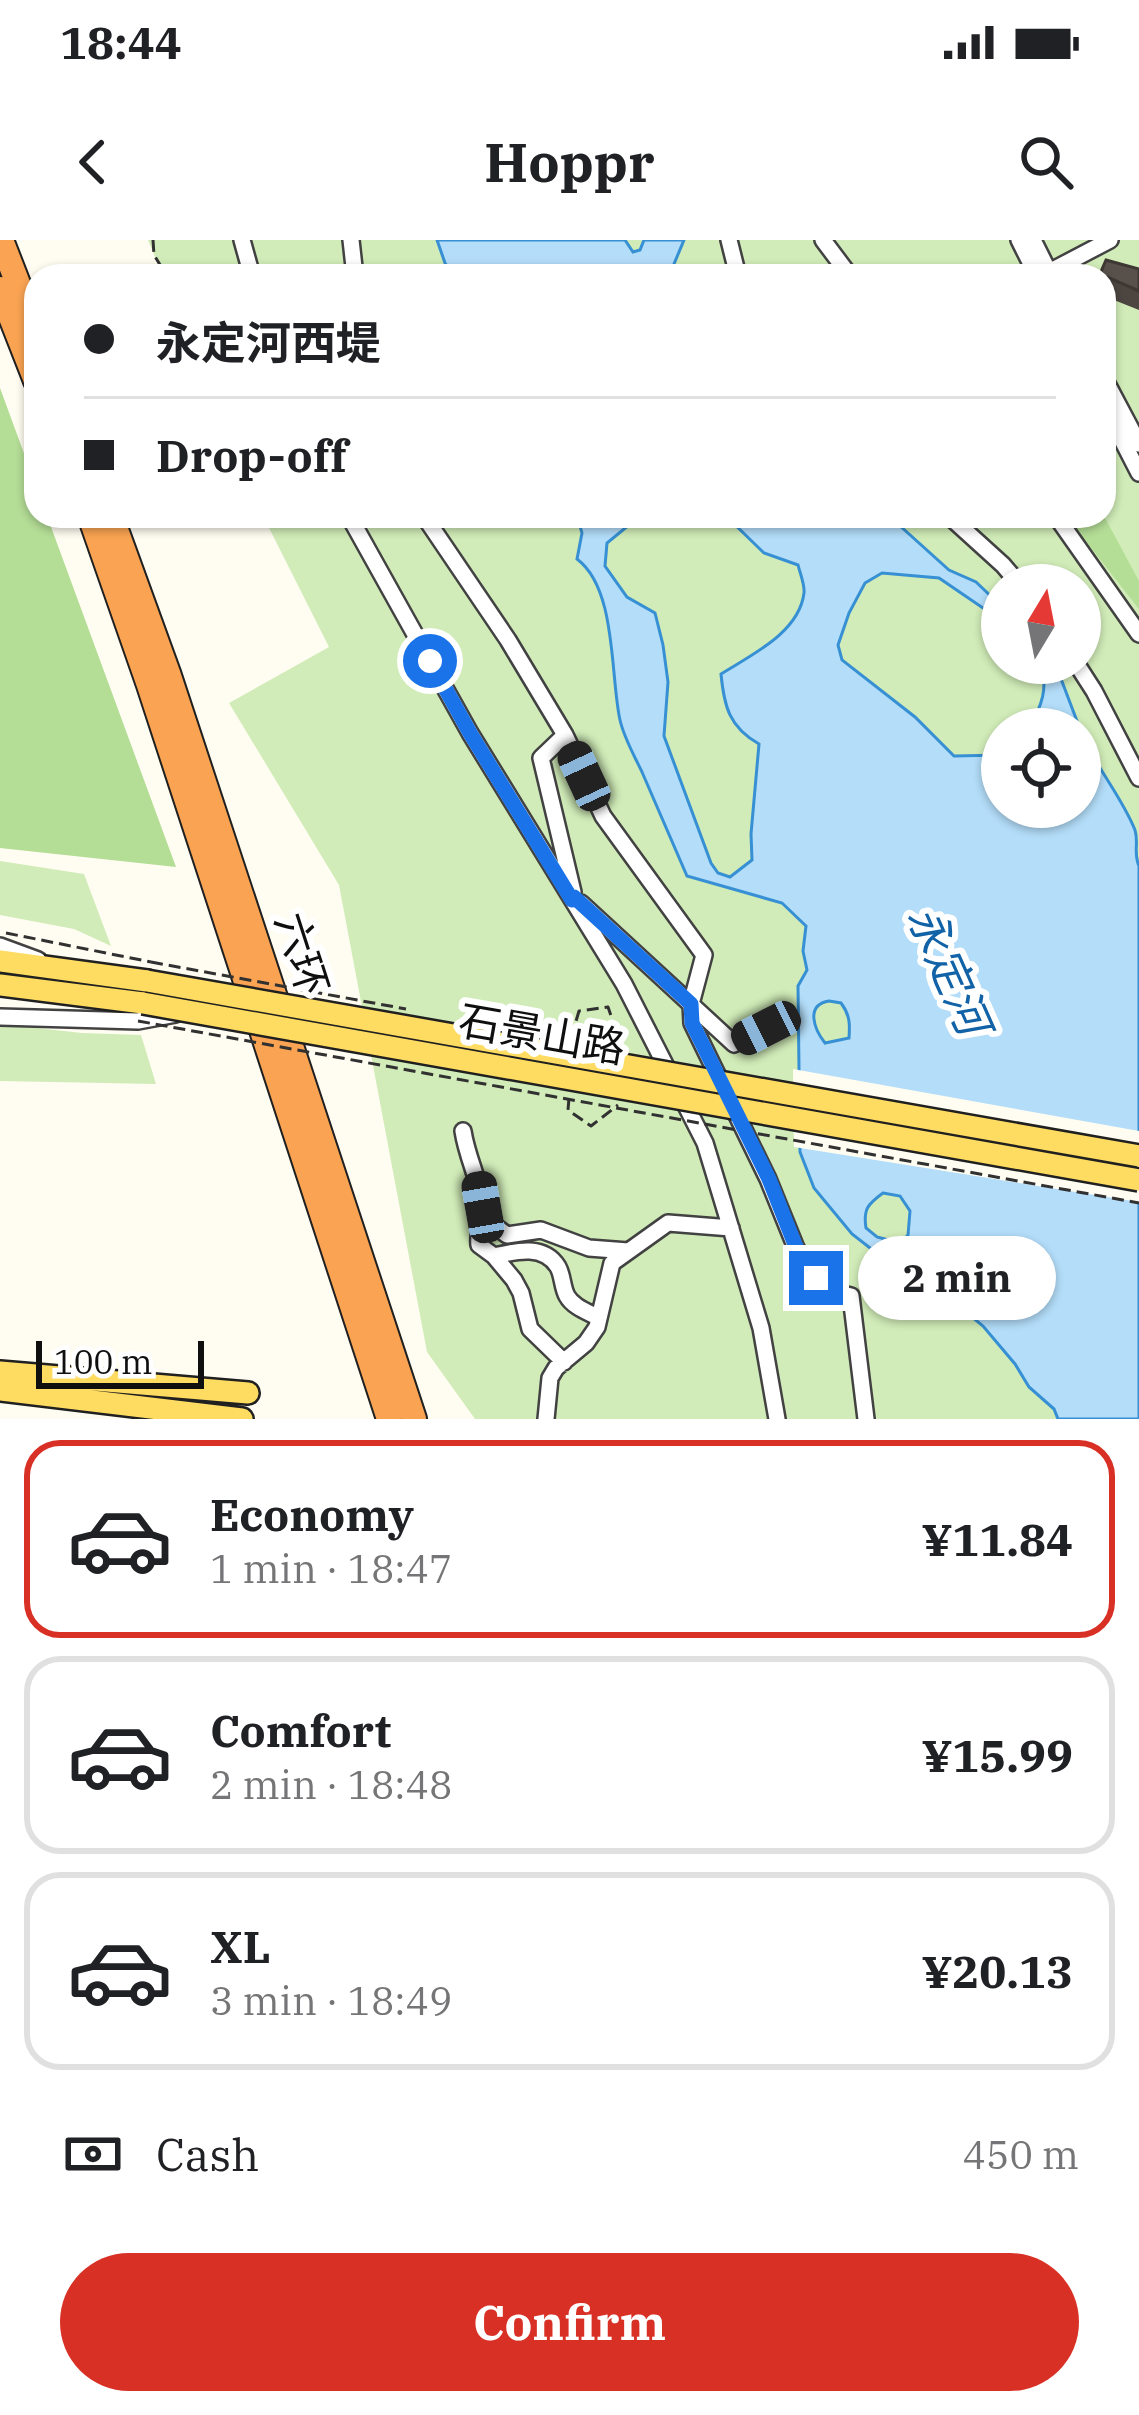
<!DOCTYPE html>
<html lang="en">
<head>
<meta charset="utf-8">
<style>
  body { margin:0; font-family:"IBM Plex Serif","Noto Sans SC",serif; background:#f6f6f6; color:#202124; height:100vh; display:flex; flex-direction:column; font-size:45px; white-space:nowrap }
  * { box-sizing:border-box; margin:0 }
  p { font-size:39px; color:#757577 }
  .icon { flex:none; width:66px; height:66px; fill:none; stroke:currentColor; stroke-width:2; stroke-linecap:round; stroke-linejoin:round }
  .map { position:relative; height:1179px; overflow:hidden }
  .panel { display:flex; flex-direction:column; background:#fff; flex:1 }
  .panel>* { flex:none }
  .guide { position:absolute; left:24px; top:24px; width:1092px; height:264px; border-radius:36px; box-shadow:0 3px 9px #0004; display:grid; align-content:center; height:264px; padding:0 60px; background:#fff }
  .needle { width:78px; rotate:10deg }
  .tools { position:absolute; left:981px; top:324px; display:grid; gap:24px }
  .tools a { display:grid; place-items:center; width:120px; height:120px; border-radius:50%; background:#fff; box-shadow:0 3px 9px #0004; font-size:60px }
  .scale { position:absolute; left:36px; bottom:30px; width:168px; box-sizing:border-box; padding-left:12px; border:6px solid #0f0f0f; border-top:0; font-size:33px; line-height:42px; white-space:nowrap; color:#0f0f0f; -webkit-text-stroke:9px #fff; paint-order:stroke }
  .end { position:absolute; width:54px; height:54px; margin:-27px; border:15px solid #1a73e8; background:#fff; box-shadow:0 0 0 6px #fff }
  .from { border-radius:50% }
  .bubble { position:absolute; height:84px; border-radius:42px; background:#fff; box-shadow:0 3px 9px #0004; font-size:39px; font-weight:700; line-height:84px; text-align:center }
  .car { position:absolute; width:36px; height:72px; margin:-36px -18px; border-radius:15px; box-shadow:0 0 9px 3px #0007; background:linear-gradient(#222 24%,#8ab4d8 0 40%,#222 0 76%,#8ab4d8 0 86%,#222 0) }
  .guide b { display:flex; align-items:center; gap:42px; height:114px; font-size:45px }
  .guide b+b { border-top:3px solid #e0e0e0 }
  .guide i { width:30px; height:30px; background:#202124 }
  ul { padding:21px 0 0; list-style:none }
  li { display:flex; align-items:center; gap:36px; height:198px; margin:0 24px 18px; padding:0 36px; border:6px solid #e0e0e0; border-radius:36px }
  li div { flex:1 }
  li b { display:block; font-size:45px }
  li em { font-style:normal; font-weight:700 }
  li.on { border-color:#d93025 }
  li>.icon { width:108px; height:108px; stroke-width:1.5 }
  .pay { display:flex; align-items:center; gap:30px; height:132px; padding:0 60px; font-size:45px }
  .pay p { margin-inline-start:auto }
  .button { display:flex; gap:24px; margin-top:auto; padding:24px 60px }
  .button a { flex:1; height:138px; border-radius:72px; background:#d93025; color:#fff; font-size:48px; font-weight:700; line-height:138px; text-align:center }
  .status { display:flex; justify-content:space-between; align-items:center; height:84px; padding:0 60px; background:#fff; direction:ltr }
  .status svg { height:33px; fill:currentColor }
  header { display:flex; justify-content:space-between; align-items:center; height:156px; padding:0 60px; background:#fff; font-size:54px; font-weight:700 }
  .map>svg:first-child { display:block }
  .green { fill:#d1ecb8; fill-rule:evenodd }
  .forest { fill:#b4dd96 }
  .water { fill:#b3ddf9; stroke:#3690d3; stroke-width:3; fill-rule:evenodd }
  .pier { fill:#fffdf1 }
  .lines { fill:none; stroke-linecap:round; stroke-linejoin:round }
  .minor-casing { stroke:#424242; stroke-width:20 }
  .major-casing { stroke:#202020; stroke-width:26 }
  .highway-casing { stroke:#202020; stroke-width:28 }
  .path { stroke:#313131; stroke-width:3; stroke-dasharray:12 6; stroke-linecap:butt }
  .minor { stroke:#fff; stroke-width:15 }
  .major { stroke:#fedc62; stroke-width:21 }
  .highway { stroke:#faa453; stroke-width:24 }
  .major-bridge-casing { stroke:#202020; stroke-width:26; stroke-linecap:butt }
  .path-bridge { stroke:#313131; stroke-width:3; stroke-dasharray:12 6; stroke-linecap:butt }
  .major-bridge { stroke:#fedc62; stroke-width:21 }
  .wall { fill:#4c4540 }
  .building { fill:#58504b; stroke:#3e3834; stroke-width:3 }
  .route { stroke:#1a73e8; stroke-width:15 }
  .labels { text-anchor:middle; stroke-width:12; stroke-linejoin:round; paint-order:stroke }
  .street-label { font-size:42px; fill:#0f0f0f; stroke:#fff }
  .water-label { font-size:45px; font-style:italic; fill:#1162a7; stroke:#fff }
</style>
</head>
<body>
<div class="status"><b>18:44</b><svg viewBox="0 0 49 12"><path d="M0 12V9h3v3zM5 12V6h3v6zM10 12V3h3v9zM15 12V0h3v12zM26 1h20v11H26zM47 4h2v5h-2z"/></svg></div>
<header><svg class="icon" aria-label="back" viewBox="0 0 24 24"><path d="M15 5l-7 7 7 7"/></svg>Hoppr<svg class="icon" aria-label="search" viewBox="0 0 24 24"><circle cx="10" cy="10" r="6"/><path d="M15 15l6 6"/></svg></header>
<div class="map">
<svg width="1139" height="1179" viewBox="0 0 1139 1179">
  <rect width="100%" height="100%" fill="#fffdf1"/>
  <path class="green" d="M 148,0 L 1024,0 L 1042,36 L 163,36 Z
    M 1032,0 L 1139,0 L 1139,213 L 1104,148 L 1104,36 L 1048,36 Z
    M 1104,157 L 1139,224 L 1139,1179 L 475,1179 L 427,1112 L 339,645 L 229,463 L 329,407 L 263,276 L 1104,276 ZM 1002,345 L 1080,345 L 1080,423 L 1002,423 ZM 1002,489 L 1080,489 L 1080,567 L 1002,567 Z
    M 0,621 L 84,634 L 111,706 L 74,689 L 0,675 Z
    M 0,784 L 82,793 L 141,795 L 156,844 L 0,841 Z"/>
  <path class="forest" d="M 0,148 L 36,246 L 36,276 L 47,276 L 176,627 L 0,608 Z
    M 1066,276 L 1104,276 L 1139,341 L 1139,369 Z"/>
  <path class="water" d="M 437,0 L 625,0 L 633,12 L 640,10 L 644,0 L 684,0 L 669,36 L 454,36 L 445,23 Z
    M 577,276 L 640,276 L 607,303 L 605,326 L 627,357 L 655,373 L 663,405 L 668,442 L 664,496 L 711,623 L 718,633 L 730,637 L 752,620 L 751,594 L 759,504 C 729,487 724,466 721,434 C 751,415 799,393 804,353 C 805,345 800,333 798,325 L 764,313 L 726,276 L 889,276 L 949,330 L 976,342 L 1002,367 L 1002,381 L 939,338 L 882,333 L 865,343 L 849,373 L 838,405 L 842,420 L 915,477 L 954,516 L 1002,515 L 1002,567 L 1080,567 L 1080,490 C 1094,525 1121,555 1135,590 C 1139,603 1133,613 1139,626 L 1139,1179 L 1058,1179 L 1054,1169 L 1029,1147 L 1015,1124 L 983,1086 L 924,1037 L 870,1008 L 852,994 L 814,948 L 800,912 L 798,746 L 807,730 L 803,711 L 806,686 L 782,663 L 687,636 C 672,602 657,567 642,532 C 634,515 624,498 620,480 C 610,435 617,349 577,319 L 582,293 ZM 829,761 L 841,763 C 850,775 850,784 849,798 L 825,803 C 814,789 805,765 829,761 ZM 883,953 L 900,956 L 910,971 L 908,995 L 900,1003 L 877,997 L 866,988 C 863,969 868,964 883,953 Z
    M 1039,423 L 1055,423 L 1080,489 L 1029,489 C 1041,467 1050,446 1039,423 Z"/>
  <path class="pier" d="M 793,829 L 1139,891 L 1139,962 L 794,907 Z"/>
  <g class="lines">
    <defs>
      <path id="minor" d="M 242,0 L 252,36
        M 351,0 L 355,36
        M 729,0 L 738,36
        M 823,0 L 850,36
        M 1019,0 L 1037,36
        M 1033,0 L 1049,32
        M 1051,36 L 1049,32 L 1110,0
        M 1104,138 L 1139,204
        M 1104,165 L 1139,233
        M 349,276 L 470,493 L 624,744 L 705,903 L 761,1088 L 777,1179
        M 424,276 L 508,400 L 565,495 L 603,576 L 704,715 L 691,764 L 692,783 L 768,939 L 796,1008 L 816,1038 L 830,1051 L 851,1056 L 866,1179
        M 949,276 L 1003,325 L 1020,345
        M 1056,276 L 1139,394
        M 1076,423 L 1094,451 L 1139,538
        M 565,495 L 541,518 L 573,652
        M 581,663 L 734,804 L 766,787
        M 0,706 L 38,720
        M 0,777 L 138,781 L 176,774
        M 463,891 C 467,918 480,941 483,967 C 485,981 477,991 479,1005 L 494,1016 L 514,1040 L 521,1053 L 530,1089 L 564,1122
        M 484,978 L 507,995 L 541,990 L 589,1008 L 628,1011
        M 494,1016 C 516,1011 544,1004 558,1027 C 563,1036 562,1047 567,1056 C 573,1067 588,1072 599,1078
        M 546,1179 L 550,1138 L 556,1128 L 586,1103 L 597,1087 L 612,1023 L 668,983 L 731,988"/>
      <path id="major" d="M 0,721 L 147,741
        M 0,745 L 143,763
        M 0,1132 L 248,1153
        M 0,1150 L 242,1179"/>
      <path id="highway" d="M 1,0 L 36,90
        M 0,49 L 36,141
        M 90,276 L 149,445 L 389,1179
        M 111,276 L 168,433 L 414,1179"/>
    </defs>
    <use href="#minor" class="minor-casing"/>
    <use href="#major" class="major-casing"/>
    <use href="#highway" class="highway-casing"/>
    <path class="path" d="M 153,0 L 154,15 L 167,36
      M 6,693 L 151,722
      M 571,798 L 579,771 L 608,767 L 623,811
      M 569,858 L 568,870 L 591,886 L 618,865"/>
    <use href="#minor" class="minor"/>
    <use href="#major" class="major"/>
    <use href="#highway" class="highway"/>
    <defs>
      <path id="major-bridge" d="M 147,741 L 1139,916
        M 143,763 L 1139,940"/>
    </defs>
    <use href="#major-bridge" class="major-bridge-casing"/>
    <path class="path-bridge" d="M 151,722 L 406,769
      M 138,781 L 1139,963"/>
    <use href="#major-bridge" class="major-bridge"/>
  </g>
  <path class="wall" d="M 1139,29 L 1139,70 L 1104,56 L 1104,36 L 1100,34 Z"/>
  <path class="building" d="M 1106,20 L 1139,29 L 1139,51 L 1100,34 Z"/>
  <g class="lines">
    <path class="route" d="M 430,421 L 470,493 L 572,660 L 574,657 L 691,764 L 692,783 L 769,939 L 796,1007 L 816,1038"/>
  </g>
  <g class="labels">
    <g class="street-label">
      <text transform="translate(302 714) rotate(72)" y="15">六环</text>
      <text transform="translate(542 794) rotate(10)" y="15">石景山路</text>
    </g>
    <g class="water-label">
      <text transform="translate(949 730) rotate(66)" y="16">永定河</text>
    </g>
  </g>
</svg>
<div class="tools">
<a><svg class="needle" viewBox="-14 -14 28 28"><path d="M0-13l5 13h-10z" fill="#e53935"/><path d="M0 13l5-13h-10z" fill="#757577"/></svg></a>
<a><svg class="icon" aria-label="locate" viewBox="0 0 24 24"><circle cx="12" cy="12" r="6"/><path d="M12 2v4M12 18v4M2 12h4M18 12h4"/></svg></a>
</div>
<div class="scale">100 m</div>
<i class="end from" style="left:430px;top:421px"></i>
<i class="end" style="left:816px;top:1038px"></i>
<div class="bubble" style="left:858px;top:996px;width:198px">2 min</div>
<i class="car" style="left:584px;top:536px;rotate:335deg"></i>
<i class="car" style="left:766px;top:788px;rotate:243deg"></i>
<i class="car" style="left:483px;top:967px;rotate:350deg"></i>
<div class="guide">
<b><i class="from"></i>永定河西堤</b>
<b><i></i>Drop-off</b>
</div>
</div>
<section class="panel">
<ul>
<li class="on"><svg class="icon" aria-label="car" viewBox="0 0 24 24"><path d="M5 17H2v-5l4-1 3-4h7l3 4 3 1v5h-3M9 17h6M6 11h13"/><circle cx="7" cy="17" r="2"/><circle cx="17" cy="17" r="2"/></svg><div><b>Economy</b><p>1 min · 18:47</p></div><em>¥11.84</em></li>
<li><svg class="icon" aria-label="car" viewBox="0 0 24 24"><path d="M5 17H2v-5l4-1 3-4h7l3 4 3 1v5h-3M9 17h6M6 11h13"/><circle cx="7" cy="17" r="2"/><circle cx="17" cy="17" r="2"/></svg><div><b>Comfort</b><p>2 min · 18:48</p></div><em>¥15.99</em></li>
<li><svg class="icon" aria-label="car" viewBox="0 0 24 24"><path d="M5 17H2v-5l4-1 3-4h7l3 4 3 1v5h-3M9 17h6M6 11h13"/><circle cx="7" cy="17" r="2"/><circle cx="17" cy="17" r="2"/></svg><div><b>XL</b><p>3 min · 18:49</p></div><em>¥20.13</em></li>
</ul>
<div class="pay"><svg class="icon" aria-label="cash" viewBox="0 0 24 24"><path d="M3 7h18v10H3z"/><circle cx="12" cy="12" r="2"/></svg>Cash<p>450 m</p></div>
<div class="button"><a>Confirm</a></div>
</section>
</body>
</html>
